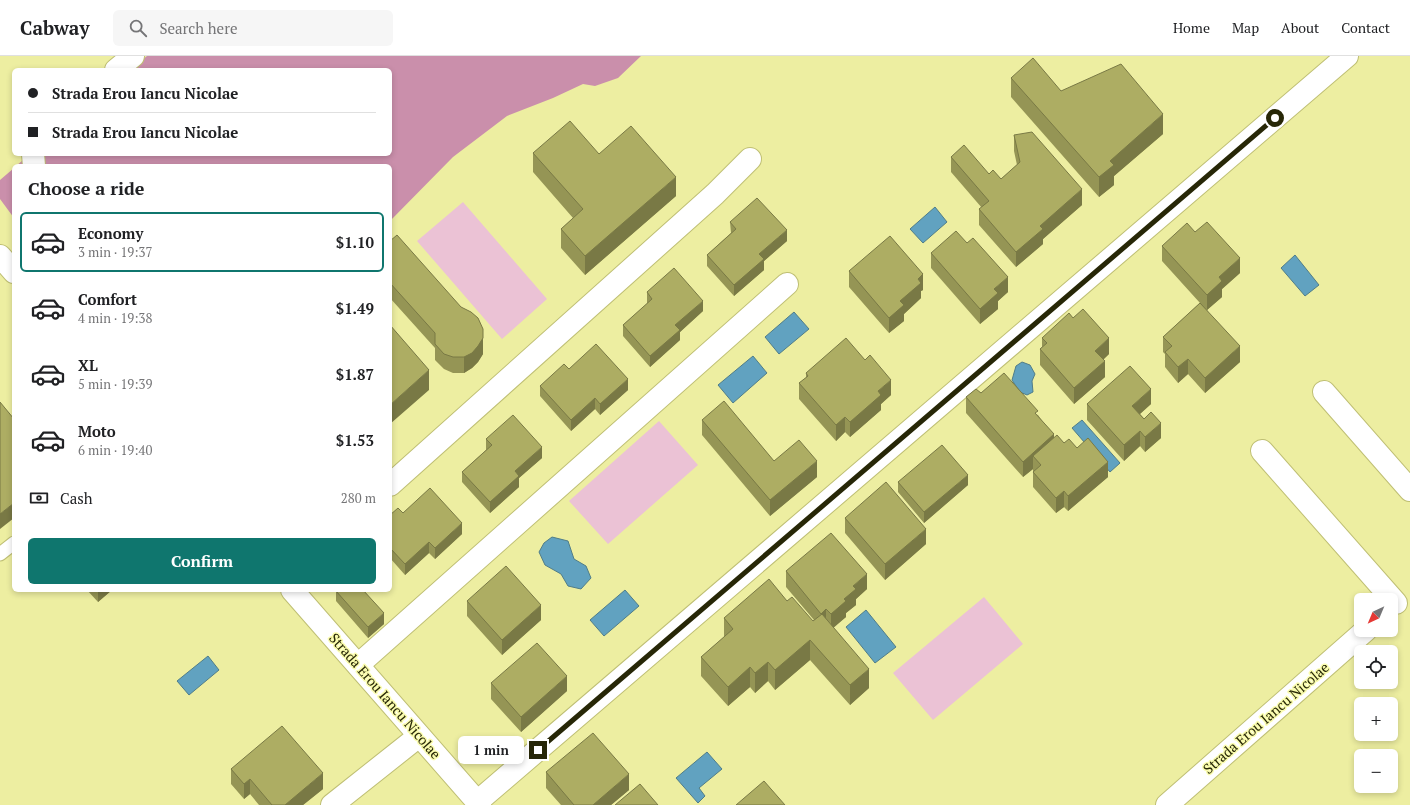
<!DOCTYPE html>
<html lang="en">
<head>
<meta charset="utf-8">
<style>
  body { margin:0; font-family:"PT Serif",serif; background:#f6f6f6; color:#202124; height:100vh; display:flex; flex-direction:column; font-size:15px; white-space:nowrap }
  * { box-sizing:border-box; margin:0 }
  p { font-size:13px; color:#757577 }
  .icon { flex:none; width:22px; height:22px; fill:none; stroke:currentColor; stroke-width:2; stroke-linecap:round; stroke-linejoin:round }
  .map { position:relative; flex:1; overflow:hidden }
  .side { position:absolute; left:12px; top:108px; width:380px; height:428px; display:flex; flex-direction:column; background:#fff; border-radius:6px; box-shadow:0 2px 6px #0003 }
  .side>* { flex:none }
  .top-card { position:absolute; left:12px; top:12px; width:380px; height:88px; border-radius:6px; box-shadow:0 2px 6px #0003; display:grid; align-content:center; height:88px; padding:0 16px; background:#fff }
  .needle { width:26px; rotate:224deg }
  .tools { position:absolute; left:1354px; top:537px; display:grid; gap:8px }
  .tools a { display:grid; place-items:center; width:44px; height:44px; border-radius:6px; background:#fff; box-shadow:0 2px 6px #0003; font-size:20px }
  .end { position:absolute; width:18px; height:18px; margin:-9px; border:5px solid #272707; background:#fff; box-shadow:0 0 0 2px #fff }
  .from { border-radius:50% }
  .bubble { position:absolute; height:28px; border-radius:6px; background:#fff; box-shadow:0 2px 6px #0003; font-size:13px; font-weight:800; line-height:28px; text-align:center }
  .top-card b { display:flex; align-items:center; gap:14px; height:38px; font-size:15px }
  .top-card b+b { border-top:1px solid #e0e0e0 }
  .top-card i { width:10px; height:10px; background:#202124 }
  ul { padding:0; list-style:none }
  li { display:flex; align-items:center; gap:12px; height:60px; margin:0 8px 6px; padding:0 8px; border:2px solid transparent; border-radius:6px }
  li div { flex:1 }
  li b { display:block; font-size:15px }
  li em { font-style:normal; font-weight:800 }
  li.current { border-color:#0f766e }
  li>.icon { width:36px; height:36px; stroke-width:1.5 }
  h2 { padding:0 16px; font-size:18px; line-height:48px }
  .pay { display:flex; align-items:center; gap:10px; height:44px; padding:0 16px; font-size:15px }
  .pay p { margin-inline-start:auto }
  .action { display:flex; gap:8px; margin-top:auto; padding:8px 16px }
  .action a { flex:1; height:46px; border-radius:6px; background:#0f766e; color:#fff; font-size:16px; font-weight:800; line-height:46px; text-align:center }
  header { display:flex; align-items:center; gap:24px; box-sizing:border-box; height:56px; padding:0 20px; background:#fff; border-bottom:1px solid #e0e0e0 }
  header strong { font-size:19px }
  nav { display:flex; gap:22px; margin-inline-start:auto; font-size:14px }
  .search { width:280px; height:36px; background:#f6f6f6; display:flex; align-items:center; gap:10px; box-sizing:border-box; padding:0 14px; border-radius:6px; color:#757577; font-size:15px }
  .map>svg:first-child { display:block }
  .green { fill:#ebc2d5 }
  .forest { fill:#ca8fab }
  .water { fill:#61a2c0; stroke:#507d88 }
  .lines { fill:none; stroke-linecap:round; stroke-linejoin:round }
  .service-casing { stroke:#bfbf74; stroke-width:15 }
  .minor-casing { stroke:#bfbf74; stroke-width:24 }
  .tertiary-casing { stroke:#bfbf74; stroke-width:24 }
  .service { stroke:#fff; stroke-width:13 }
  .minor { stroke:#fff; stroke-width:22 }
  .tertiary { stroke:#fff; stroke-width:22 }
  .wall { fill:#959555 }
  .shaded-wall { fill:#797945 }
  .building { fill:#adad63; stroke:#797945 }
  .route { stroke:#272707; stroke-width:5 }
  .labels { text-anchor:middle; stroke-width:3; stroke-linejoin:round; paint-order:stroke }
  .street-label { font-size:14px; fill:#272707; stroke:#fafcae }
</style>
</head>
<body>
<header>
<strong>Cabway</strong>
<div class="search"><svg class="icon" aria-label="search" viewBox="0 0 24 24"><circle cx="10" cy="10" r="6"/><path d="M15 15l6 6"/></svg>Search here</div>
<nav><a>Home</a><a>Map</a><a>About</a><a>Contact</a></nav>
</header>
<div class="map">
<svg width="1410" height="749" viewBox="0 0 1410 749">
  <rect width="100%" height="100%" fill="#edeea1"/>
  <path class="green" d="M 463,146 L 547,243 L 502,283 L 417,185 Z
    M 659,365 L 698,409 L 608,488 L 569,445 Z
    M 984,541 L 1023,588 L 933,664 L 893,617 Z"/>
  <path class="forest" d="M 147,0 L 641,0 L 618,22 L 595,30 L 583,28 L 553,42 L 507,60 L 453,101 L 390,165 L 390,110 L 16,110 L 30,98 L 390,98 L 390,14 L 130,14 Z
    M 14,112 L 14,162 L 0,143 L 0,124 Z"/>
  <path class="water" d="M 935,151 L 947,166 L 923,187 L 910,173 Z
    M 1295,199 L 1319,229 L 1305,240 L 1281,212 Z
    M 794,256 L 809,273 L 779,298 L 765,281 Z
    M 753,300 L 767,317 L 733,347 L 718,329 Z
    M 1022,306 L 1030,309 L 1035,318 L 1032,325 L 1033,336 L 1027,339 L 1020,336 L 1012,324 L 1016,310 Z
    M 1082,364 L 1120,407 L 1110,416 L 1072,372 Z
    M 552,481 L 568,485 L 574,503 L 586,510 L 591,522 L 581,533 L 568,530 L 561,518 L 545,509 L 539,496 L 544,487 Z
    M 625,534 L 639,550 L 604,580 L 590,564 Z
    M 866,554 L 896,591 L 875,607 L 846,571 Z
    M 208,600 L 219,614 L 189,639 L 177,625 Z
    M 707,696 L 722,713 L 699,732 L 705,740 L 698,747 L 676,722 Z"/>
  <g class="lines">
    <defs>
      <path id="service" d="M 0,498 L 14,487"/>
      <path id="minor" d="M 116,14 L 133,0
        M 33,98 L 34,110
        M 1324,336 L 1410,434
        M 1262,395 L 1396,547
        M 390,429 L 715,138 L 750,103
        M 358,609 L 787,228
        M 477,746 L 1347,0
        M 332,749 L 419,680
        M 1167,749 L 1366,574"/>
      <path id="tertiary" d="M 0,200 L 14,216
        M 292,534 L 480,749"/>
    </defs>
    <use href="#service" class="service-casing"/>
    <use href="#minor" class="minor-casing"/>
    <use href="#tertiary" class="tertiary-casing"/>
    <use href="#service" class="service"/>
    <use href="#minor" class="minor"/>
    <use href="#tertiary" class="tertiary"/>
  </g>
  <path class="wall" d="M 1011,22 L 1061,35 L 1163,78 L 1114,120 L 1114,129 L 1099,141 L 1011,41 Z
    M 1014,79 L 1082,149 L 1043,183 L 1043,188 L 1016,211 L 979,169 L 979,153 L 982,152 L 951,116 L 951,101 L 1001,123 L 1017,109 L 1014,95 Z
    M 533,97 L 599,98 L 676,140 L 585,219 L 561,192 L 561,173 L 573,162 L 533,116 Z
    M 730,166 L 787,185 L 764,205 L 764,214 L 734,240 L 707,210 L 707,199 L 731,177 Z
    M 1195,176 L 1240,217 L 1222,233 L 1222,241 L 1207,254 L 1240,306 L 1205,337 L 1188,318 L 1178,327 L 1165,311 L 1165,298 L 1163,296 L 1163,281 L 1200,247 L 1162,205 L 1162,190 Z
    M 390,185 L 483,298 L 478,306 L 472,312 L 464,317 L 453,317 L 444,313 L 435,304 L 435,292 L 390,242 Z
    M 931,197 L 1008,236 L 998,245 L 998,253 L 980,268 L 931,212 Z
    M 849,215 L 923,234 L 921,235 L 921,242 L 904,258 L 904,265 L 889,277 L 849,231 Z
    M 647,236 L 703,255 L 680,276 L 680,284 L 650,311 L 623,280 L 623,269 L 647,248 Z
    M 1042,282 L 1109,298 L 1103,304 L 1105,321 L 1074,348 L 1040,309 L 1040,293 L 1042,291 Z
    M 569,313 L 628,334 L 600,359 L 595,353 L 571,375 L 540,340 L 540,330 Z
    M 806,317 L 891,339 L 881,348 L 881,354 L 850,381 L 845,376 L 836,385 L 799,343 L 799,327 L 806,322 Z
    M 981,337 L 1038,359 L 1054,382 L 1064,387 L 1077,392 L 1108,421 L 1068,455 L 1064,451 L 1056,457 L 1033,431 L 1033,413 L 1023,421 L 966,357 L 966,341 Z
    M 1087,348 L 1151,348 L 1140,358 L 1161,382 L 1145,396 L 1140,390 L 1124,405 L 1087,364 Z
    M 702,364 L 774,405 L 817,421 L 770,460 L 702,379 Z
    M 486,383 L 542,402 L 519,422 L 519,431 L 490,457 L 462,426 L 462,416 L 486,394 Z
    M 898,426 L 968,429 L 924,467 L 898,436 Z
    M 403,457 L 462,478 L 435,503 L 429,497 L 405,519 L 390,502 L 390,459 Z
    M 845,462 L 926,488 L 885,524 L 845,477 Z
    M 786,515 L 867,533 L 856,543 L 856,549 L 846,557 L 846,561 L 833,571 L 869,632 L 850,649 L 810,604 L 775,634 L 768,625 L 755,637 L 750,631 L 728,650 L 701,620 L 701,601 L 724,581 L 724,562 L 813,565 L 814,564 L 786,531 Z
    M 87,534 L 112,534 L 98,546 Z
    M 336,535 L 384,568 L 368,582 L 336,545 Z
    M 467,545 L 541,564 L 502,599 L 467,560 Z
    M 491,627 L 567,635 L 521,676 L 491,643 Z
    M 231,713 L 323,733 L 303,749 L 259,749 L 250,738 L 244,743 L 231,728 Z
    M 546,716 L 629,734 L 611,749 L 561,749 L 546,732 Z"/>
  <path class="shaded-wall" d="M 1163,58 L 1163,78 L 1114,120 L 1114,129 L 1099,141 L 1099,121 L 1110,105 Z
    M 676,121 L 676,140 L 585,219 L 585,200 Z
    M 1082,133 L 1082,149 L 1043,183 L 1043,188 L 1016,211 L 1016,196 L 1040,170 Z
    M 787,174 L 787,185 L 764,205 L 764,214 L 734,240 L 734,229 L 759,198 Z
    M 1240,202 L 1240,217 L 1222,233 L 1222,241 L 1207,254 L 1207,239 L 1219,221 Z
    M 923,218 L 923,234 L 921,235 L 921,242 L 904,258 L 904,265 L 889,277 L 889,262 L 900,245 L 918,223 Z
    M 1008,221 L 1008,236 L 998,245 L 998,253 L 980,268 L 980,253 L 994,233 Z
    M 703,245 L 703,255 L 680,276 L 680,284 L 650,311 L 650,300 L 675,269 Z
    M 483,282 L 483,298 L 478,306 L 472,312 L 464,317 L 464,301 Z
    M 1109,282 L 1109,298 L 1095,311 L 1095,295 Z
    M 1240,290 L 1240,306 L 1205,337 L 1205,322 Z
    M 1188,303 L 1188,318 L 1178,327 L 1178,311 Z
    M 1105,305 L 1105,321 L 1074,348 L 1074,332 Z
    M 429,314 L 429,334 L 390,368 L 390,349 Z
    M 628,323 L 628,334 L 600,359 L 600,348 Z
    M 891,324 L 891,339 L 881,348 L 881,354 L 850,381 L 850,366 L 878,335 Z
    M 1151,333 L 1151,348 L 1132,365 L 1132,350 Z
    M 595,342 L 595,353 L 571,375 L 571,364 Z
    M 845,361 L 845,376 L 836,385 L 836,369 Z
    M 1161,367 L 1161,382 L 1145,396 L 1145,381 Z
    M 1140,375 L 1140,390 L 1124,405 L 1124,389 Z
    M 1054,378 L 1054,394 L 1033,400 L 1033,413 L 1023,421 L 1023,406 Z
    M 542,391 L 542,402 L 519,422 L 519,431 L 490,457 L 490,446 L 515,415 Z
    M 817,405 L 817,421 L 770,460 L 770,444 Z
    M 1108,406 L 1108,421 L 1068,455 L 1068,440 Z
    M 968,419 L 968,429 L 924,467 L 924,456 Z
    M 1064,435 L 1064,451 L 1056,457 L 1056,442 Z
    M 14,447 L 14,462 L 0,473 L 0,458 Z
    M 462,467 L 462,478 L 435,503 L 435,492 Z
    M 926,473 L 926,488 L 885,524 L 885,508 Z
    M 429,486 L 429,497 L 405,519 L 405,508 Z
    M 867,518 L 867,533 L 856,543 L 856,549 L 846,557 L 846,561 L 831,574 L 831,558 L 844,543 L 853,530 Z
    M 98,534 L 112,534 L 98,546 Z
    M 541,549 L 541,564 L 502,599 L 502,584 Z
    M 826,553 L 826,569 L 821,573 L 821,558 Z
    M 384,557 L 384,568 L 368,582 L 368,571 Z
    M 810,584 L 810,604 L 775,634 L 775,614 Z
    M 768,606 L 768,625 L 755,637 L 755,617 Z
    M 750,611 L 750,631 L 728,650 L 728,631 Z
    M 869,613 L 869,632 L 850,649 L 850,629 Z
    M 567,620 L 567,635 L 521,676 L 521,661 Z
    M 323,717 L 323,733 L 303,749 L 285,749 Z
    M 629,718 L 629,734 L 611,749 L 593,749 Z
    M 250,723 L 250,738 L 244,743 L 244,728 Z"/>
  <path class="building" d="M 1033,2 L 1061,35 L 1121,8 L 1163,58 L 1110,105 L 1114,109 L 1099,121 L 1011,22 Z
    M 570,65 L 599,98 L 631,70 L 676,121 L 585,200 L 561,173 L 583,153 L 533,97 Z
    M 1032,76 L 1082,133 L 1040,170 L 1043,173 L 1016,196 L 979,153 L 989,145 L 951,101 L 964,89 L 989,118 L 993,114 L 1001,123 L 1020,106 L 1014,79 Z
    M 757,142 L 787,174 L 759,198 L 764,203 L 734,229 L 707,199 L 736,173 L 730,166 Z
    M 1207,166 L 1240,202 L 1219,221 L 1222,225 L 1207,239 L 1162,190 L 1187,167 L 1195,176 Z
    M 956,175 L 967,187 L 973,182 L 1008,221 L 994,233 L 998,237 L 980,253 L 931,197 Z
    M 397,179 L 461,251 L 471,256 L 478,262 L 483,273 L 483,282 L 478,290 L 472,297 L 464,301 L 453,301 L 444,298 L 435,288 L 435,277 L 390,227 L 390,185 Z
    M 890,180 L 923,218 L 918,223 L 921,227 L 900,245 L 904,249 L 889,262 L 849,215 Z
    M 674,212 L 703,245 L 675,269 L 680,274 L 650,300 L 623,269 L 652,243 L 647,236 Z
    M 1200,247 L 1240,290 L 1205,322 L 1188,303 L 1178,311 L 1165,296 L 1172,290 L 1163,281 Z
    M 1083,253 L 1109,282 L 1095,295 L 1105,305 L 1074,332 L 1040,293 L 1047,287 L 1042,282 L 1069,257 L 1073,262 Z
    M 390,269 L 429,314 L 390,349 Z
    M 846,282 L 865,304 L 870,299 L 891,324 L 878,335 L 881,339 L 850,366 L 845,361 L 836,369 L 799,327 L 808,320 L 806,317 Z
    M 596,288 L 628,323 L 600,348 L 595,342 L 571,364 L 540,330 L 564,308 L 569,313 Z
    M 1130,310 L 1151,333 L 1132,350 L 1144,363 L 1151,356 L 1161,367 L 1145,381 L 1140,375 L 1124,389 L 1087,348 Z
    M 1004,317 L 1038,355 L 1035,357 L 1054,378 L 1023,406 L 966,341 L 976,333 L 981,337 Z
    M 724,345 L 774,405 L 799,384 L 817,405 L 770,444 L 702,364 Z
    M 0,346 L 14,363 L 14,447 L 0,458 Z
    M 513,359 L 542,391 L 515,415 L 519,420 L 490,446 L 462,416 L 492,389 L 486,383 Z
    M 1057,379 L 1064,387 L 1069,383 L 1077,392 L 1088,382 L 1108,406 L 1068,440 L 1064,435 L 1056,442 L 1033,416 L 1041,409 L 1033,400 Z
    M 942,389 L 968,419 L 924,456 L 898,426 Z
    M 886,426 L 926,473 L 885,508 L 845,462 Z
    M 430,432 L 462,467 L 435,492 L 429,486 L 405,508 L 390,492 L 390,459 L 398,452 L 403,457 Z
    M 831,477 L 867,518 L 853,530 L 856,533 L 844,543 L 846,545 L 831,558 L 826,553 L 821,558 L 786,515 Z
    M 506,510 L 541,549 L 502,584 L 467,545 Z
    M 769,523 L 787,545 L 792,541 L 813,565 L 822,558 L 869,613 L 850,629 L 810,584 L 775,614 L 768,606 L 755,617 L 750,611 L 728,631 L 701,601 L 733,573 L 724,562 Z
    M 336,534 L 363,534 L 384,557 L 368,571 L 336,535 Z
    M 537,587 L 567,620 L 521,661 L 491,627 Z
    M 282,670 L 323,717 L 285,749 L 272,749 L 250,723 L 244,728 L 231,713 Z
    M 593,677 L 629,718 L 593,749 L 574,749 L 546,716 Z
    M 764,725 L 785,749 L 736,749 Z
    M 640,728 L 658,749 L 615,749 Z"/>
  <g class="lines">
    <path class="route" d="M 538,694 L 1275,62"/>
  </g>
  <g class="labels">
    <g class="street-label">
      <text transform="translate(385 640) rotate(49)" y="5">Strada Erou Iancu Nicolae</text>
      <text transform="translate(1266 662) rotate(-41)" y="5">Strada Erou Iancu Nicolae</text>
    </g>
  </g>
</svg>
<div class="tools">
<a><svg class="needle" viewBox="-14 -14 28 28"><path d="M0-13l5 13h-10z" fill="#e53935"/><path d="M0 13l5-13h-10z" fill="#757577"/></svg></a>
<a><svg class="icon" aria-label="locate" viewBox="0 0 24 24"><circle cx="12" cy="12" r="6"/><path d="M12 2v4M12 18v4M2 12h4M18 12h4"/></svg></a>
<a>+</a>
<a>−</a>
</div>
<i class="end from" style="left:1275px;top:62px"></i>
<i class="end" style="left:538px;top:694px"></i>
<div class="bubble" style="left:458px;top:680px;width:66px">1 min</div>
<div class="top-card">
<b><i class="from"></i>Strada Erou Iancu Nicolae</b>
<b><i></i>Strada Erou Iancu Nicolae</b>
</div>
<section class="side">
<h2>Choose a ride</h2>
<ul>
<li class="current"><svg class="icon" aria-label="car" viewBox="0 0 24 24"><path d="M5 17H2v-5l4-1 3-4h7l3 4 3 1v5h-3M9 17h6M6 11h13"/><circle cx="7" cy="17" r="2"/><circle cx="17" cy="17" r="2"/></svg><div><b>Economy</b><p>3 min · 19:37</p></div><em>$1.10</em></li>
<li><svg class="icon" aria-label="car" viewBox="0 0 24 24"><path d="M5 17H2v-5l4-1 3-4h7l3 4 3 1v5h-3M9 17h6M6 11h13"/><circle cx="7" cy="17" r="2"/><circle cx="17" cy="17" r="2"/></svg><div><b>Comfort</b><p>4 min · 19:38</p></div><em>$1.49</em></li>
<li><svg class="icon" aria-label="car" viewBox="0 0 24 24"><path d="M5 17H2v-5l4-1 3-4h7l3 4 3 1v5h-3M9 17h6M6 11h13"/><circle cx="7" cy="17" r="2"/><circle cx="17" cy="17" r="2"/></svg><div><b>XL</b><p>5 min · 19:39</p></div><em>$1.87</em></li>
<li><svg class="icon" aria-label="car" viewBox="0 0 24 24"><path d="M5 17H2v-5l4-1 3-4h7l3 4 3 1v5h-3M9 17h6M6 11h13"/><circle cx="7" cy="17" r="2"/><circle cx="17" cy="17" r="2"/></svg><div><b>Moto</b><p>6 min · 19:40</p></div><em>$1.53</em></li>
</ul>
<div class="pay"><svg class="icon" aria-label="cash" viewBox="0 0 24 24"><path d="M3 7h18v10H3z"/><circle cx="12" cy="12" r="2"/></svg>Cash<p>280 m</p></div>
<div class="action"><a>Confirm</a></div>
</section>
</div>
</body>
</html>
